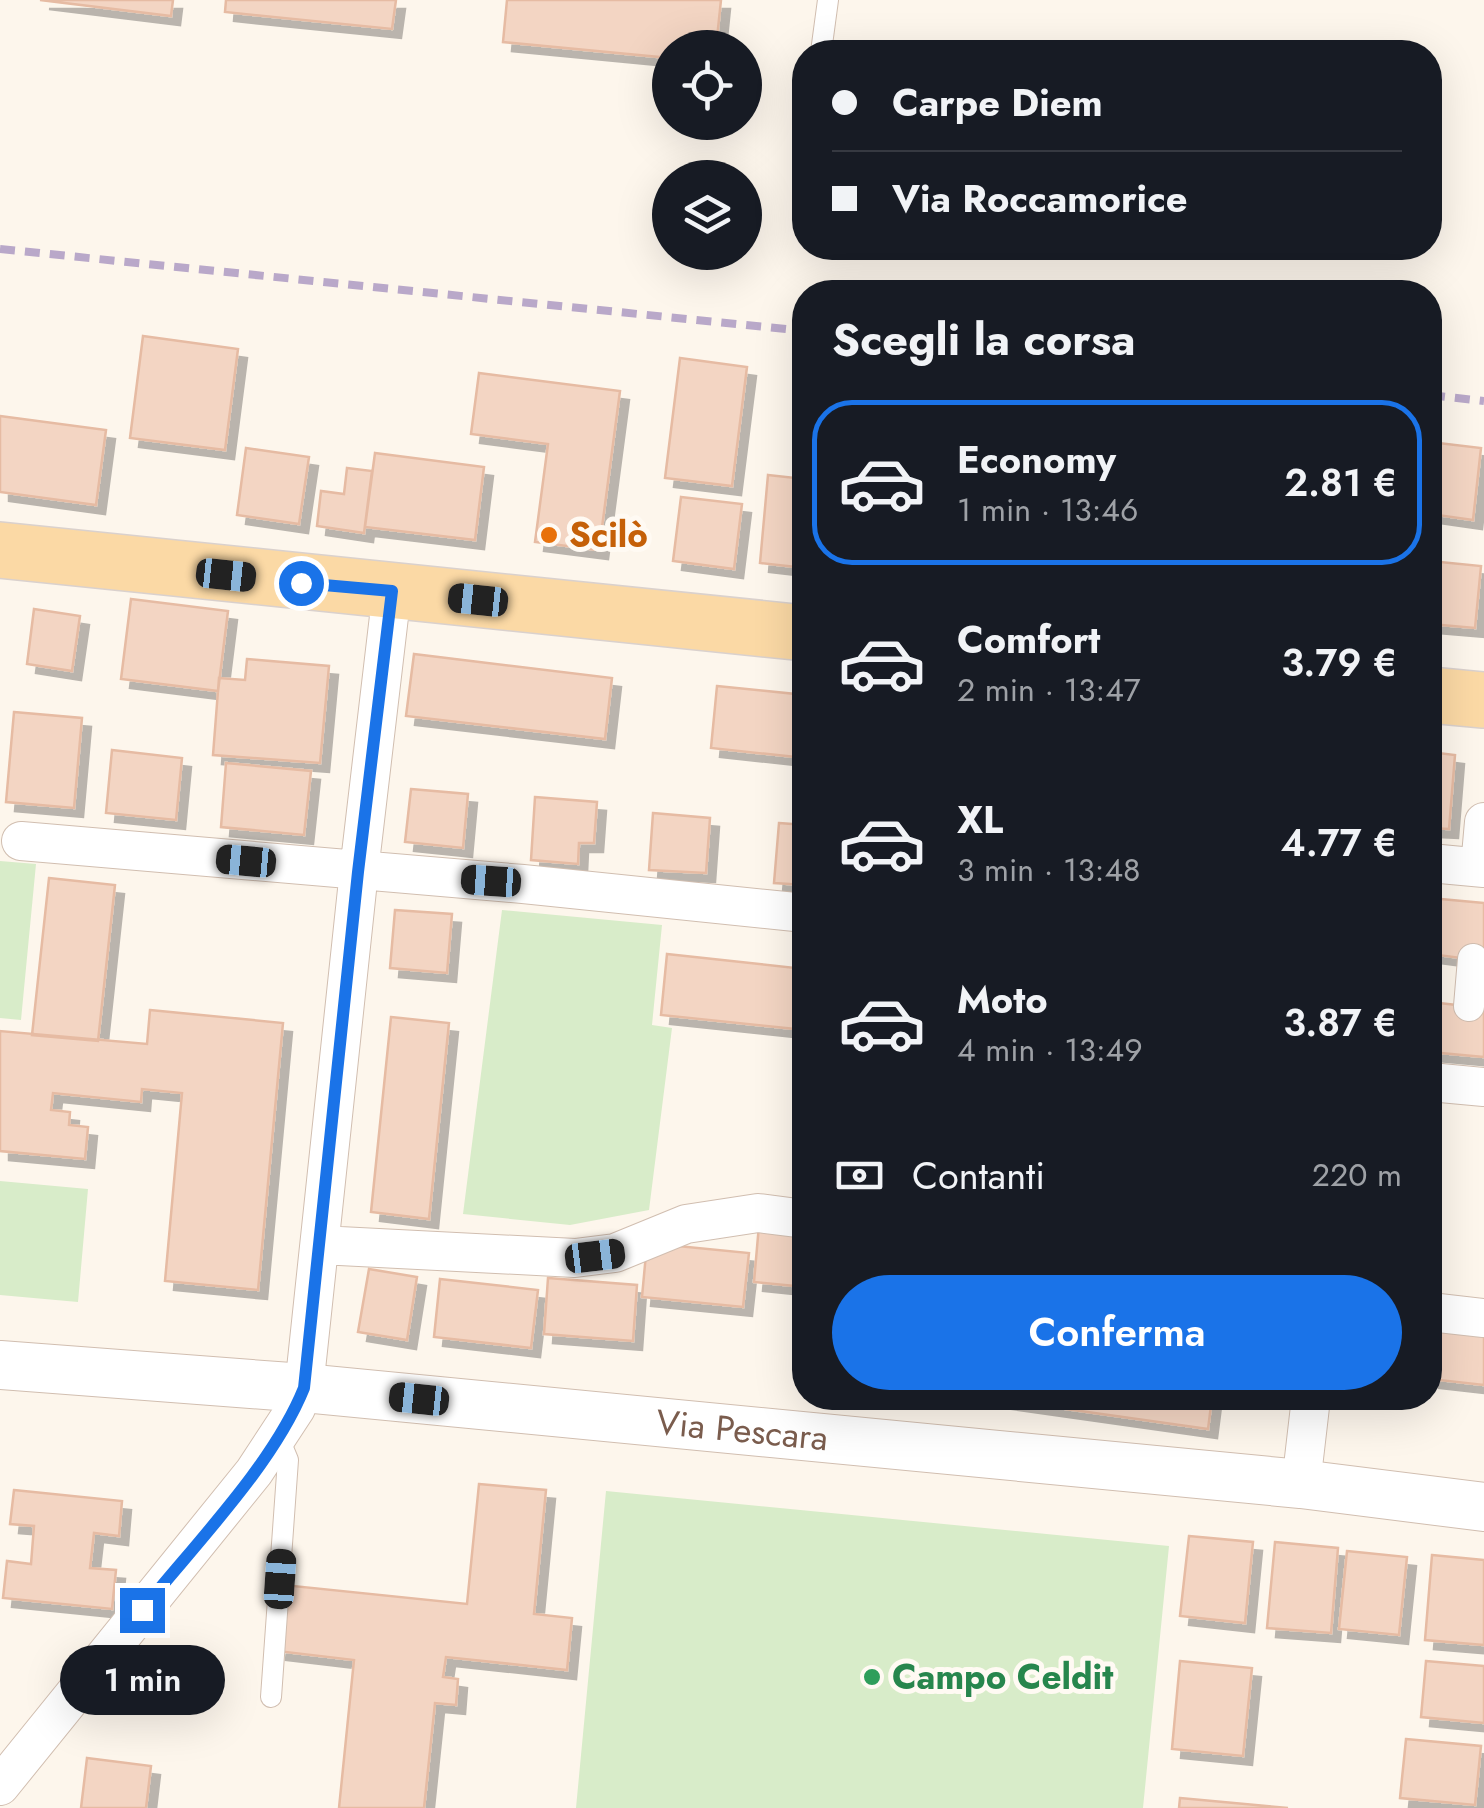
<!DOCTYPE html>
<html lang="it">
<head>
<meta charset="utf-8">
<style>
  body { margin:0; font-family:Jost,sans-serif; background:#20242c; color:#f1f3f6; height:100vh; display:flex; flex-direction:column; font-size:38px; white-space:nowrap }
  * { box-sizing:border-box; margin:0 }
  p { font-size:32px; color:#9ea1a6 }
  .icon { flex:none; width:55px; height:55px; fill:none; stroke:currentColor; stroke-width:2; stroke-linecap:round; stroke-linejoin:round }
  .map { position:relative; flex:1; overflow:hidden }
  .details { position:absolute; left:792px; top:280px; width:650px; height:1130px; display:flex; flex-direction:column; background:#171b24; border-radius:40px; box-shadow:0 10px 40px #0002 }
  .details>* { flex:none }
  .top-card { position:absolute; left:792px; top:40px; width:650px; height:220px; border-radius:40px; box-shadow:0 10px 40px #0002; display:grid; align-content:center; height:220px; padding:0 40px; background:#171b24 }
  .fabs { position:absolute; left:652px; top:30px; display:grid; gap:20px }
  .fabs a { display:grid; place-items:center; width:110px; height:110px; border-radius:50%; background:#171b24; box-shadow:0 10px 40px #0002; font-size:50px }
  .end { position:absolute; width:45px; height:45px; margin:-22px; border:12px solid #1a73e8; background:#fff; box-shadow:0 0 0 5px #fff }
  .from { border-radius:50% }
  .bubble { position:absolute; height:70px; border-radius:35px; background:#171b24; box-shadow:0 10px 40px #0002; font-size:32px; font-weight:600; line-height:70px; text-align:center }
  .car { position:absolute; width:30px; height:60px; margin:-30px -15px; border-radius:12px; box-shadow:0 0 8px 2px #0007; background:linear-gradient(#222 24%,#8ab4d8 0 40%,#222 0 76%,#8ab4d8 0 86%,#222 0) }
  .top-card b { display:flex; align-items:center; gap:35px; height:95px; font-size:38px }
  .top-card b+b { border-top:2px solid #363941 }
  .top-card i { width:25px; height:25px; background:#f1f3f6 }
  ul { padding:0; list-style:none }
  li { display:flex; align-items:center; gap:30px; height:165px; margin:0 20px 15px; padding:0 20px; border:5px solid transparent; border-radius:40px }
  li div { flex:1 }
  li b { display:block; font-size:38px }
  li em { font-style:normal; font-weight:600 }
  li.on { border-color:#1a73e8 }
  li>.icon { width:90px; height:90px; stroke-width:1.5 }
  h2 { padding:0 40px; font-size:45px; line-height:120px }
  .pay { display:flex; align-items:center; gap:25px; height:110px; padding:0 40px; font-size:38px }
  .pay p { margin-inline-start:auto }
  .cta { display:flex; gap:20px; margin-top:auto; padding:20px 40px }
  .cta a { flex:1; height:115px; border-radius:60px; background:#1a73e8; color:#fff; font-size:40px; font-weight:600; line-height:115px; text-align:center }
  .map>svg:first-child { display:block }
  .green { fill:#d8ecc9 }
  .building { fill:#f3d5c3; stroke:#e6bba3; stroke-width:2.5; filter:url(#shadow) }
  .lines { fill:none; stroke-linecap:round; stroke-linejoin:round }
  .service-casing { stroke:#d1beb0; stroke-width:22 }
  .pedestrian-casing { stroke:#d1beb0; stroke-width:32 }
  .minor-casing { stroke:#d1beb0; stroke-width:40 }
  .tertiary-casing { stroke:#d1beb0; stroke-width:50 }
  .primary-casing { stroke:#dad1cd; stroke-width:58 }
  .service { stroke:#fff; stroke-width:20 }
  .pedestrian { stroke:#fff; stroke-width:30 }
  .minor { stroke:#fff; stroke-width:38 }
  .tertiary { stroke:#fff; stroke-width:48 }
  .primary { stroke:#fbd9a5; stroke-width:55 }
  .rail { stroke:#b9a8c9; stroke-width:8; stroke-dasharray:15 10; stroke-linecap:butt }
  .route { stroke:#1a73e8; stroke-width:12 }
  .food-dot { fill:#e8710a; stroke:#fffaf3; stroke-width:4 }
  .leisure-dot { fill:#2e9e5b; stroke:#fffaf3; stroke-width:4 }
  .labels { text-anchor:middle; stroke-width:10; stroke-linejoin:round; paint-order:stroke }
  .food-label { font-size:35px; font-weight:bold; fill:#c56008; stroke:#fffaf3; text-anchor:start }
  .street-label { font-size:35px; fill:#7a5c4d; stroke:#fffaf3 }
  .leisure-label { font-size:35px; font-weight:bold; fill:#27864d; stroke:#fffaf3; text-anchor:start }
</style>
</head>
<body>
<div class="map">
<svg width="1484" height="1808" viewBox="0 0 1484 1808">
  <defs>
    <filter id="shadow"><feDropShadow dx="9" dy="9" stdDeviation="0" flood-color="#0004"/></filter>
  </defs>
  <rect width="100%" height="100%" fill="#fdf6ec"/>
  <path class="green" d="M 0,861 L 36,864 L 21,1020 L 0,1018 Z
    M 502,910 L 662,925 L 652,1025 L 672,1028 L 649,1210 L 570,1225 L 463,1214 Z
    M 0,1181 L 88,1189 L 78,1302 L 0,1295 Z
    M 606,1491 L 1169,1546 L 1143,1808 L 576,1808 Z"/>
  <path class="building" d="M 40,0 L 173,0 L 171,16 Z
    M 226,0 L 396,0 L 392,29 L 225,12 Z
    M 507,0 L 721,0 L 716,48 L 670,48 L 670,58 L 503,42 Z
    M 143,336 L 238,349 L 225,450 L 130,438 Z
    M 680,358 L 747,367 L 732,486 L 665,478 Z
    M 479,373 L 620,391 L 599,550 L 535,542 L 548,444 L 471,434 Z
    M 0,416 L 106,430 L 96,505 L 0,492 Z
    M 1430,442 L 1481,448 L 1473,520 L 1430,514 Z
    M 246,448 L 309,457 L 299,524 L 237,515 Z
    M 375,453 L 484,467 L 475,540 L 365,527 Z
    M 347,468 L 372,471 L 364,533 L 317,526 L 321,491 L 344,494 Z
    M 768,475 L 805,479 L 805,568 L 760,563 Z
    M 681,497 L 742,504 L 734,569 L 673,561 Z
    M 1430,561 L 1481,566 L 1475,628 L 1430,624 Z
    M 131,599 L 228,611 L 218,691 L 121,679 Z
    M 34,609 L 80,616 L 72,671 L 27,664 Z
    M 414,654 L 612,678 L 605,739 L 406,716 Z
    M 247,659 L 329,666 L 320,763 L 213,755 L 219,678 L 245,680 Z
    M 717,686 L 805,695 L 805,758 L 711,748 Z
    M 14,712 L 82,718 L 74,808 L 6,802 Z
    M 112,750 L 182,758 L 176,820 L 106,813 Z
    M 1430,752 L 1455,755 L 1449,829 L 1430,828 Z
    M 226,763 L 311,771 L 304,835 L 221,827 Z
    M 411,789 L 468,794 L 463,848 L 405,842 Z
    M 535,797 L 597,802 L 594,843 L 579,843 L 578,864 L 531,860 Z
    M 653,813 L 710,818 L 706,873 L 649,870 Z
    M 779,823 L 805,825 L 805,885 L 774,883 Z
    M 49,878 L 115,885 L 98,1041 L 32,1035 Z
    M 1430,898 L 1484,903 L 1484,961 L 1430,954 Z
    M 395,910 L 452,914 L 447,973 L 390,968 Z
    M 667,954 L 805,969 L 805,1030 L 661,1015 Z
    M 1430,1002 L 1484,1008 L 1484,1057 L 1430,1052 Z
    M 150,1010 L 283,1023 L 258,1290 L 165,1281 L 182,1093 L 142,1089 L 141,1102 L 53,1093 L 51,1110 L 70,1112 L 69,1125 L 88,1127 L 85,1159 L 0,1151 L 0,1031 L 147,1044 Z
    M 391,1017 L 449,1023 L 429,1219 L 371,1212 Z
    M 759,1225 L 805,1230 L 805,1287 L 754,1282 Z
    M 647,1243 L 749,1253 L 743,1307 L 642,1297 Z
    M 369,1269 L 417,1277 L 407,1340 L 358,1332 Z
    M 548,1278 L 637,1285 L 633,1341 L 544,1334 Z
    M 440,1279 L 538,1290 L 531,1348 L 434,1337 Z
    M 1430,1328 L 1484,1335 L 1484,1385 L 1430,1379 Z
    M 989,1398 L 1212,1398 L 1208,1429 Z
    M 479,1484 L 546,1490 L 534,1614 L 572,1618 L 567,1670 L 446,1657 L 443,1677 L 458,1679 L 456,1705 L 435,1703 L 424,1808 L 339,1808 L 354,1660 L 277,1651 L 284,1585 L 467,1604 Z
    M 14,1490 L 122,1501 L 119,1536 L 94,1533 L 90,1568 L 116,1570 L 112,1609 L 3,1598 L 7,1561 L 31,1564 L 34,1526 L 10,1524 Z
    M 1189,1536 L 1253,1542 L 1245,1623 L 1180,1616 Z
    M 1275,1542 L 1338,1548 L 1331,1633 L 1267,1628 Z
    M 1347,1551 L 1407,1557 L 1399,1635 L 1339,1629 Z
    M 1432,1555 L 1484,1560 L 1484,1645 L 1425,1640 Z
    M 1180,1661 L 1252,1668 L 1243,1756 L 1172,1749 Z
    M 1426,1661 L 1484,1666 L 1484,1723 L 1421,1717 Z
    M 1406,1739 L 1481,1746 L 1475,1805 L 1400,1798 Z
    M 87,1758 L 151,1766 L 146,1808 L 81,1808 Z
    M 1180,1798 L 1288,1808 L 1179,1808 Z"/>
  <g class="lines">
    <defs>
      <path id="service" d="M 821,52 L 828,0
        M 271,1697 L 288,1460 L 278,1436"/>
      <path id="pedestrian" d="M 1469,1006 L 1473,959"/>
      <path id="minor" d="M 21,841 L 523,884 L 805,913
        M 1430,863 L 1484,868
        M 1480,867 L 1484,822
        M 1430,1082 L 1484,1087
        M 320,1245 L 575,1258 L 615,1253 L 686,1224 L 758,1213 L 805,1219
        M 1430,1312 L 1484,1318
        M 1301,1484 L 1311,1398
        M 0,1786 L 254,1472 L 296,1408 L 304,1388 L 359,871 L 392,591"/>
      <g id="tertiary">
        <path id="s1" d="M 0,1365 L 304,1388 L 1301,1484 L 1484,1507"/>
      </g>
      <path id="primary" d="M 0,550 L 805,633
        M 1430,695 L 1484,700"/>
    </defs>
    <use href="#service" class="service-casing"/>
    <use href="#pedestrian" class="pedestrian-casing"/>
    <use href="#minor" class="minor-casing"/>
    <use href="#tertiary" class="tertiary-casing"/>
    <use href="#primary" class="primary-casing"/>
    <use href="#service" class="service"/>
    <use href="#pedestrian" class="pedestrian"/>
    <use href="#minor" class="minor"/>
    <use href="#tertiary" class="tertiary"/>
    <use href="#primary" class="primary"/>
    <path class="rail" d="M 0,249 L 805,331
      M 1430,395 L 1484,401"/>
  </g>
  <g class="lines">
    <path class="route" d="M 142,1610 C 195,1544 273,1465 304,1388 L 358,872 L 392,591 L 301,583"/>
  </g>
  <circle class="food-dot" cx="549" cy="535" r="10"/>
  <circle class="leisure-dot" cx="872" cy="1677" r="10"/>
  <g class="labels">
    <g class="food-label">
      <text x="569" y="547">Scilò</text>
    </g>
    <g class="street-label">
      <text dy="12" stroke="none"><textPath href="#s1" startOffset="745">Via Pescara</textPath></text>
    </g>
    <g class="leisure-label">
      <text x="892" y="1689">Campo Celdit</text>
    </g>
  </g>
</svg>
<div class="fabs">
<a><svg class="icon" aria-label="locate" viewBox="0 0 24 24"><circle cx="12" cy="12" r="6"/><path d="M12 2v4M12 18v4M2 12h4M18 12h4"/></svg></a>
<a><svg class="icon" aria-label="layers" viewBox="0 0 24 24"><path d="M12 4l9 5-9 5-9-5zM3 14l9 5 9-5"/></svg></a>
</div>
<i class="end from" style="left:301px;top:583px"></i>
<i class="end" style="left:142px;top:1610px"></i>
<div class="bubble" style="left:60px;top:1645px;width:165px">1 min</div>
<i class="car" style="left:226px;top:575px;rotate:96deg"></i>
<i class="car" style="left:478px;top:600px;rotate:276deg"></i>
<i class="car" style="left:246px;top:861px;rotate:275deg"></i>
<i class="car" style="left:491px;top:881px;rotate:274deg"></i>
<i class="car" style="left:595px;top:1256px;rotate:83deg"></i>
<i class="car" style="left:419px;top:1399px;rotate:276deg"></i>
<i class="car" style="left:280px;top:1579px;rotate:4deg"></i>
<div class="top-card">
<b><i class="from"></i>Carpe Diem</b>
<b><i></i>Via Roccamorice</b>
</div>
<section class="details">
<h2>Scegli la corsa</h2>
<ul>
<li class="on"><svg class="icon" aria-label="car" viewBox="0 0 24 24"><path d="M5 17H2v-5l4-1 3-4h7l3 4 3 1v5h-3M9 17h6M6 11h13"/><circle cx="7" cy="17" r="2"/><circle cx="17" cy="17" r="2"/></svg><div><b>Economy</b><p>1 min · 13:46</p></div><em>2.81 €</em></li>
<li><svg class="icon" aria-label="car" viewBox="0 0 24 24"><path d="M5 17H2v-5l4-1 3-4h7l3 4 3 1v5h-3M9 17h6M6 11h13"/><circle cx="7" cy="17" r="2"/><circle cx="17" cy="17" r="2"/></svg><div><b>Comfort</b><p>2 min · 13:47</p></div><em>3.79 €</em></li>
<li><svg class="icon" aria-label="car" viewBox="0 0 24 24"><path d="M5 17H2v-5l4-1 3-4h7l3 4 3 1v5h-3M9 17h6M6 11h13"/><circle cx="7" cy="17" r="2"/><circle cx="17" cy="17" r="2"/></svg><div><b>XL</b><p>3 min · 13:48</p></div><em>4.77 €</em></li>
<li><svg class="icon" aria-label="car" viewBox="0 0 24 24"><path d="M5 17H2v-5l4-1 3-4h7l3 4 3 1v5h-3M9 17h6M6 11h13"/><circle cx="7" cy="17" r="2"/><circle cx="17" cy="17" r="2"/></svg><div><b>Moto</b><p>4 min · 13:49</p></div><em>3.87 €</em></li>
</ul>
<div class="pay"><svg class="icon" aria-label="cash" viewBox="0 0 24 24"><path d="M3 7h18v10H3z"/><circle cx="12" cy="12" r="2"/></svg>Contanti<p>220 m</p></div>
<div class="cta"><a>Conferma</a></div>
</section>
</div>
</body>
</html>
